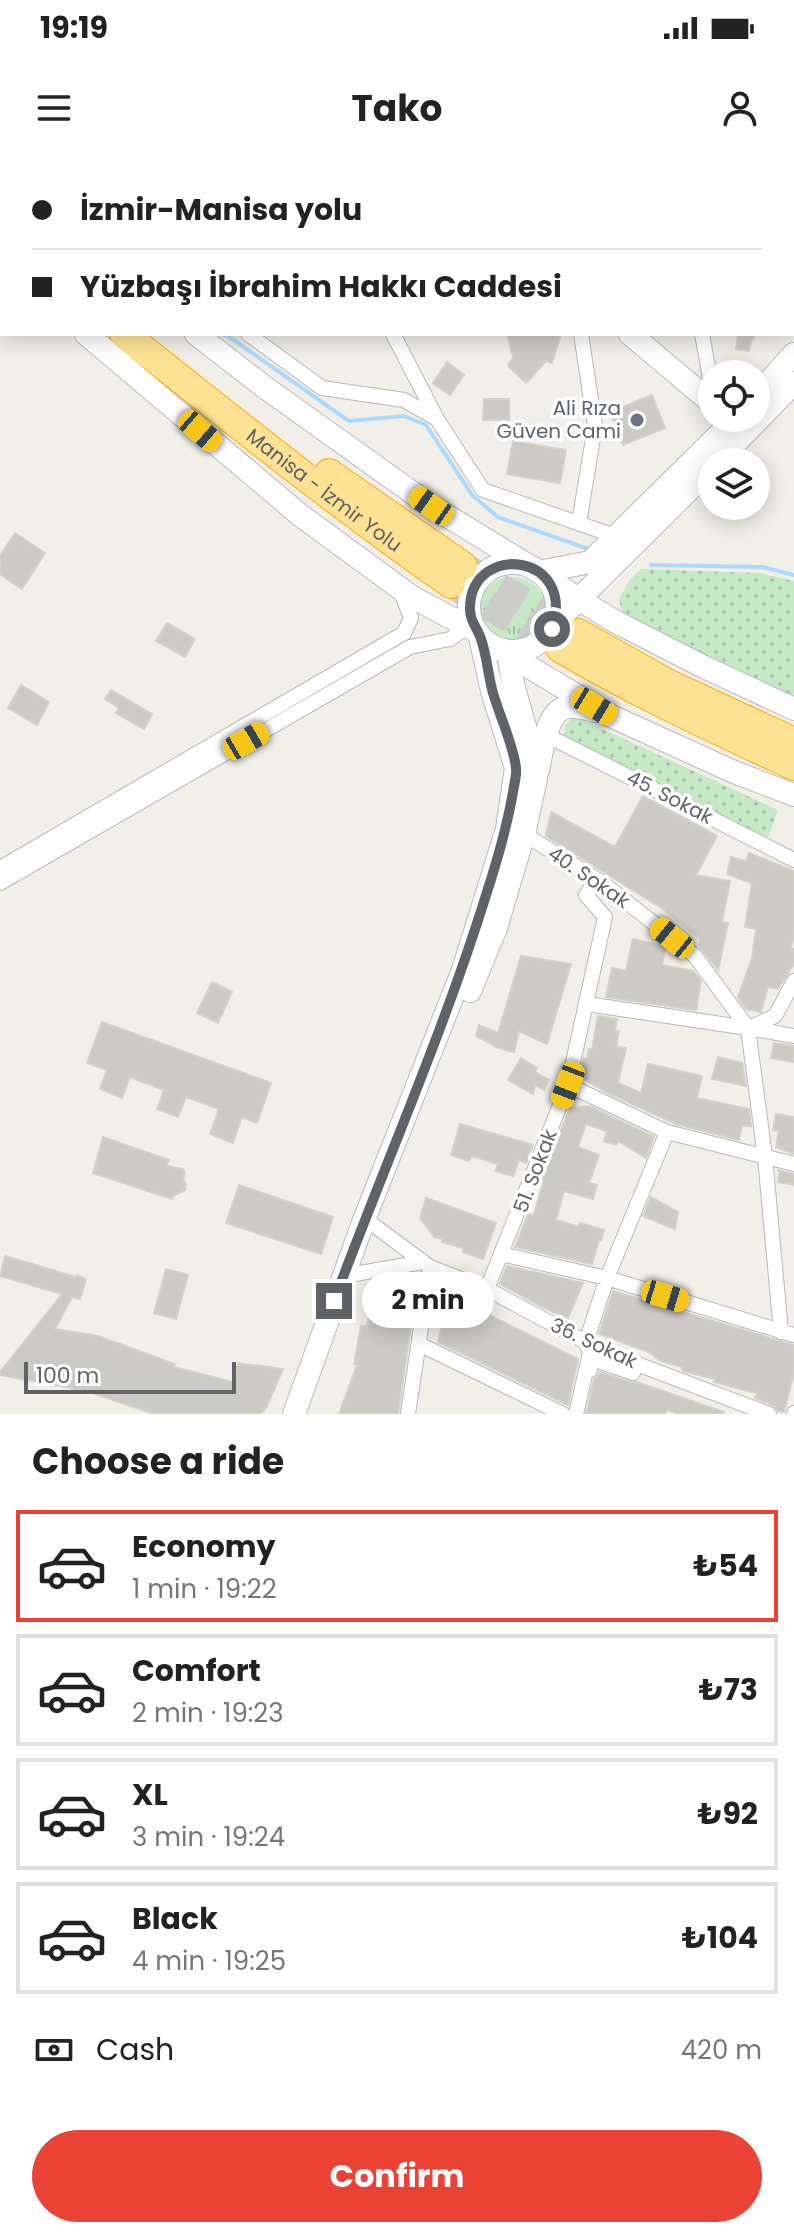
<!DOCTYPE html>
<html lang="en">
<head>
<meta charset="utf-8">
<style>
  body { margin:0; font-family:Poppins,sans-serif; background:#f6f6f6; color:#222; height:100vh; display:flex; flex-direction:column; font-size:30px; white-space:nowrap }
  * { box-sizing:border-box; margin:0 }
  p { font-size:26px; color:#767676 }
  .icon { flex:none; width:44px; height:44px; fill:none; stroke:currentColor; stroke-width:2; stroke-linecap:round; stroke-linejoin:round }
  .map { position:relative; height:1254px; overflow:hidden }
  .side { display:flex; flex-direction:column; background:#fff; flex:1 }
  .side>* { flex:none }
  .banner { position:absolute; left:0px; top:0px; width:794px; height:176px; box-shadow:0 4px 20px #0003; display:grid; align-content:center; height:176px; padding:0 32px; background:#fff }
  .tools { position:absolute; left:698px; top:200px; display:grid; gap:16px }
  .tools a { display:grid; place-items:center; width:72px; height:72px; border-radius:50%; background:#fff; box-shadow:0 4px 20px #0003; font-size:40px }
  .scale { position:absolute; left:24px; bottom:20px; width:212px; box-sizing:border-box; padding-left:8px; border:4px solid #5f6368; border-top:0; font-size:22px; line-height:28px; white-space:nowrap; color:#5f6368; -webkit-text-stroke:6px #fff; paint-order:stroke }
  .end { position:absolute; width:36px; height:36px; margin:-18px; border:10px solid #5f6368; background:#fff; box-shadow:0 0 0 4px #fff }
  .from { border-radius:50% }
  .bubble { position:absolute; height:56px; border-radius:28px; background:#fff; box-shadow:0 4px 20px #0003; font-size:26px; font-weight:700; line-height:56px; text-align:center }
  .car { position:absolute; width:24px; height:48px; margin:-24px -12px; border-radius:10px; box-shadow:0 0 6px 2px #0007; background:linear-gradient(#f5c518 24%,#345 0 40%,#f5c518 0 76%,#345 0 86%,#f5c518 0) }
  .banner b { display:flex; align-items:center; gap:28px; height:76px; font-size:30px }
  .banner b+b { border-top:2px solid #e0e0e0 }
  .banner i { width:20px; height:20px; background:#222 }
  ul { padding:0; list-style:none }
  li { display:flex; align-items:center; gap:24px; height:112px; margin:0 16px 12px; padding:0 16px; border:4px solid #e0e0e0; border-radius:0px }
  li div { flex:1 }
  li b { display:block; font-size:30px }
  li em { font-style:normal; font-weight:700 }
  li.selected { border-color:#ea4335 }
  li>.icon { width:72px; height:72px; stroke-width:1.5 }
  h2 { padding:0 32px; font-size:36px; line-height:96px }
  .pay { display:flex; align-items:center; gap:20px; height:88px; padding:0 32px; font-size:30px }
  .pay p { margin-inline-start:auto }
  .cta { display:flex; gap:16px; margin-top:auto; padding:16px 32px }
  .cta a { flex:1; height:92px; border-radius:48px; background:#ea4335; color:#fff; font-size:32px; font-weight:700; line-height:92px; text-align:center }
  .status { display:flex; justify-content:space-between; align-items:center; height:56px; padding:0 40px; background:#fff; direction:ltr }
  .status svg { height:22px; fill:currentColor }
  header { display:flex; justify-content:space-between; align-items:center; height:104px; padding:0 32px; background:#fff; font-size:36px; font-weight:700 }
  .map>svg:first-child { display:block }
  .grass { fill:url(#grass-tufts) }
  .park { fill:url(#park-dots) }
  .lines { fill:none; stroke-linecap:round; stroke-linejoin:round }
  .stream { stroke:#aadaff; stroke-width:4 }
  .building { fill:#cccac5; stroke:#d6d1c6; stroke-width:2 }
  .highway-tunnel { stroke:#ccccc8; stroke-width:28; stroke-dasharray:28 14; stroke-linecap:butt }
  .street-casing { stroke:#b5b8bc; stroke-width:16 }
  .secondary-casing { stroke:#b6babf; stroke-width:24 }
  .highway-casing { stroke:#f9ab00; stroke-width:30 }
  .street { stroke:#fff; stroke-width:14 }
  .secondary { stroke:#fff; stroke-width:22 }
  .highway { stroke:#fde293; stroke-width:28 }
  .route { stroke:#5f6368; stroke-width:10 }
  .worship-dot { fill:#6b7280; stroke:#fff; stroke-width:3 }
  .labels { text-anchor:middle; stroke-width:7; stroke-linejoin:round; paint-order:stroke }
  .worship-label { font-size:20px; fill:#5b616d; stroke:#fff; text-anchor:end }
  .street-label { font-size:20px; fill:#5f6368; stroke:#fff }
</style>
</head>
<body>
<div class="status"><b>19:19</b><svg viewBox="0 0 49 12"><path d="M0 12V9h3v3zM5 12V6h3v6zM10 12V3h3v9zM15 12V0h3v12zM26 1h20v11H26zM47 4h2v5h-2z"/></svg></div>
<header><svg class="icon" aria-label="menu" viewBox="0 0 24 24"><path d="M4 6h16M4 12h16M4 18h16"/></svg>Tako<svg class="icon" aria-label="person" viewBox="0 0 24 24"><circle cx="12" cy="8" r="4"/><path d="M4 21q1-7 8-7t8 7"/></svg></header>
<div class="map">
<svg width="794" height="1254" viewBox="0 0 794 1254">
  <defs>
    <pattern id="grass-tufts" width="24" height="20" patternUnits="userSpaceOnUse" patternTransform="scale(2)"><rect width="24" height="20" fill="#c5e8c5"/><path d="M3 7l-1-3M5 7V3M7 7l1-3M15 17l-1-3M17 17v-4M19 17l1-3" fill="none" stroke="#a3c0a4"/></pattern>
    <pattern id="park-dots" width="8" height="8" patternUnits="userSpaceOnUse" patternTransform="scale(2)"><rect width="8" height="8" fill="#c5e8c5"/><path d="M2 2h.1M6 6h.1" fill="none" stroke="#a3c0a4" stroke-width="1.8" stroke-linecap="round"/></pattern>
  </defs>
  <rect width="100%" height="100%" fill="#f1efe8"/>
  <path class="grass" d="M477 452a35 35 0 1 1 70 0a35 35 0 1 1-70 0Z"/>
  <path class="park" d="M 641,409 L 759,413 L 794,421 L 794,542 L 623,454 L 619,440 L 629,421 Z
    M 574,556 L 778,650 L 769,675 L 767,678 L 564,576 L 565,565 Z"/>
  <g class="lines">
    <path class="stream" d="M 3,0 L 5,2
      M 222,174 L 228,176 L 349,261 L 404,256 L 426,265 L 472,335 L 498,357 L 591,390
      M 651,405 L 763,407 L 794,415"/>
  </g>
  <path class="building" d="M 507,174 L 561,174 L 552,203 L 546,201 L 526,223 L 509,207 L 509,203 L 513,198 Z
    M 738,174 L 756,174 L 751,182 L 749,191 L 736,189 Z
    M 447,202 L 464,215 L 450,235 L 433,223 Z
    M 652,235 L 665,268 L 623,285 L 610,252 Z
    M 484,239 L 509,239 L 509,260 L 483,260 Z
    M 513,281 L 566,290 L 560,323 L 507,314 Z
    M 15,373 L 45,393 L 22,429 L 0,414 L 0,396 Z
    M 167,463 L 195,479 L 185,497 L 156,481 Z
    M 21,525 L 49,542 L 37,565 L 8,548 Z
    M 111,530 L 152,554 L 144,569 L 116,553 L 119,548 L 105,539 Z
    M 643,636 L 717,676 L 696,715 L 730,721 L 722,762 L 728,763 L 718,810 L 699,786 L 700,779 L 663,749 L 546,676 L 551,652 L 615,687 Z
    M 749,693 L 794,711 L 794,773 L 791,788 L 794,789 L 794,804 L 778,829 L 768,827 L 761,852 L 746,849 L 738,837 L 752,798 L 756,769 L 745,767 L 752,723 L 727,714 L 731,697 L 746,701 Z
    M 633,779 L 666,787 L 662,805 L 693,811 L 701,821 L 696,850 L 606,837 L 612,808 L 626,811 Z
    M 521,796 L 571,804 L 547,884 L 519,871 L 514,892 L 498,888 L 476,876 L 479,865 L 498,873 Z
    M 212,822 L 232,832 L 218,863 L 197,853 Z
    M 598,856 L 617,859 L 615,870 L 619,871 L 616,887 L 626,888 L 618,923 L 641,933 L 648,904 L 702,916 L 697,938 L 749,949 L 751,966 L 742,965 L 739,980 L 676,964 L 608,933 L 580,917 L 584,898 L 587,899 L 589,889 L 592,890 Z
    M 102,862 L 271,923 L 257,963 L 242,957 L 233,983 L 210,974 L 219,949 L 186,937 L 178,957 L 157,949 L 164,930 L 130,917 L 122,938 L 100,929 L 107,910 L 87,903 Z
    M 774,883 L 794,886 L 794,902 L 771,898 Z
    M 718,897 L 742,903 L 746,926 L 712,919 Z
    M 521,898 L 537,908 L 535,912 L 549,920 L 544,930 L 535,925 L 533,934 L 508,920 Z
    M 589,946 L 654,977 L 646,998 L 618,981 L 616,985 L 604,981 L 607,971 L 586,964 L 578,987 L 599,995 L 589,1023 L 597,1025 L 593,1039 L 564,1031 L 556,1060 L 579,1067 L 580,1063 L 604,1070 L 601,1080 L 599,1080 L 592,1104 L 515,1087 L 528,1054 L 534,1055 L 543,1023 L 540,1022 L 570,948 Z
    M 776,954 L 794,957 L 794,994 L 776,987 L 779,971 L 773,970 Z
    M 460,964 L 533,985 L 526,1003 L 519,1000 L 513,1016 L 496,1011 L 498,1004 L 471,996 L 469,1001 L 451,995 Z
    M 103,977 L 169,1000 L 166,1006 L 183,1009 L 185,1014 L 183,1019 L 186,1024 L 185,1030 L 173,1036 L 172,1039 L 93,1013 Z
    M 777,1010 L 794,1014 L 794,1025 L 778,1022 L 780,1011 Z
    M 239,1025 L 333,1057 L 321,1094 L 226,1063 Z
    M 651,1037 L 678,1052 L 675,1069 L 643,1056 Z
    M 426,1038 L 496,1063 L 483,1099 L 463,1092 L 463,1088 L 442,1082 L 442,1079 L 434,1077 L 420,1058 Z
    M 5,1096 L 76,1117 L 77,1115 L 86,1120 L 80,1139 L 72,1137 L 55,1169 L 98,1176 L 175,1204 L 174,1207 L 233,1222 L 238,1203 L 283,1209 L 266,1248 L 261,1254 L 154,1254 L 87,1231 L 0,1215 L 0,1212 L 62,1134 L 0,1116 Z
    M 507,1106 L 583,1123 L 568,1158 L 542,1147 L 500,1124 Z
    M 166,1109 L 188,1115 L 176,1159 L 154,1153 Z
    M 375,1124 L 416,1132 L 398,1254 L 339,1254 L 357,1205 L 354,1204 L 361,1166 L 367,1167 Z
    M 613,1131 L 794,1185 L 794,1213 L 784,1252 L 778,1251 L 773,1245 L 755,1238 L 756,1233 L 714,1222 L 715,1219 L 686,1212 L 682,1210 L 682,1207 L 661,1201 L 649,1192 L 599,1174 Z
    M 449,1135 L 578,1199 L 568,1245 L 438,1182 Z
    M 600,1212 L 630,1222 L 637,1222 L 724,1252 L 724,1254 L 678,1254 L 667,1250 L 665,1254 L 586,1254 L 594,1219 Z"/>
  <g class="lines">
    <path class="highway-tunnel" d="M 463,406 L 578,473
      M 451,424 L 560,488"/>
    <defs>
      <path id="street" d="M 265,0 L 265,2
        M 670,0 L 671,2
        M 788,0 L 788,2
        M 792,20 L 794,30
        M 248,174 L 322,228 L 404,240 L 437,259 L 483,330 L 615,376
        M 393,174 L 437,259
        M 702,174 L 712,229
        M 579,363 L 595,266 L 581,174
        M 546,575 L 794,700
        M 524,674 L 604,724 L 695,796 L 748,868 L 765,997 L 781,1172
        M 0,708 L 404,473 L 411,458 L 400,430
        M 0,723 L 410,487 L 450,479 L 466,468
        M 587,844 L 748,868 L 794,876
        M 749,868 L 775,856 L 794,821
        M 568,925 L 667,972 L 794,1004
        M 372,1064 L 430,1107 L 487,1129 L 586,1182 L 616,1196 L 769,1254
        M 501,1094 L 607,1118 L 794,1175
        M 355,1114 L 423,1102
        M 487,1129 L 568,925 L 605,757 L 586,735 L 596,720
        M 419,1184 L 563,1254
        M 590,1210 L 592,1199 L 633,1213
        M 408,1254 L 430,1107
        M 576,1254 L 590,1193 L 586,1182 L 607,1118 L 667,972
        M 794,1254 L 794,1253"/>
      <path id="secondary" d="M 441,0 L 443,2
        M 0,27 L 2,28
        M 0,103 L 2,105
        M 86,174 L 300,355 L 412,437 L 476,471
        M 196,174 L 263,226 L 431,346 L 539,412 L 578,439 L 616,462 L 702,506 L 794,549
        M 630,174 L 712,243
        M 756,236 L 794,194
        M 717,302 L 794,223
        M469 447a44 44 0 1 1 88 0a44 44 0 1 1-88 0Z
        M 539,412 L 590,402 L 736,258
        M 568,450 L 712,307
        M 508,491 L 519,501 L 611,556 L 734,612 L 794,635
        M 538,610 C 542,593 546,549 568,547 C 577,546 586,549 594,551
        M 470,831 L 496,768 L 524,674 L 536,619 L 527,574 L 513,524 L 508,491
        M 294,1254 L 364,1060 L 463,810 L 507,669 L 516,608 L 492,531 L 480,477"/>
      <g id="highway">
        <path d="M 0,44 L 2,45"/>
        <path d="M 0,74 L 2,76"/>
        <path id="s1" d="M 124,174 C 231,259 338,345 451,424"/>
        <path d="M 329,313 L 463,406"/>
        <path d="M 578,473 L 667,523 L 794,582"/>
        <path d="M 560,488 C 636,533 715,569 794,606"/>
      </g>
    </defs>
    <use href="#street" class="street-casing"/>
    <use href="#secondary" class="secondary-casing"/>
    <use href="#highway" class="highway-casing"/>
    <use href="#street" class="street"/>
    <use href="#secondary" class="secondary"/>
    <use href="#highway" class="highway"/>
  </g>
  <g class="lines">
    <path class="route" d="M 334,1141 C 385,1004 444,871 487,732 C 498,698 507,667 513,632 C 514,625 517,615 516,608 C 514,587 499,554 493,533 C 488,515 487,496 481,479 C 477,467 469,460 470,446 C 473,382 577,393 552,469"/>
  </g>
  <circle class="worship-dot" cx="637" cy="260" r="8"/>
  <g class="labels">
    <g class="worship-label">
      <text x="621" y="255">Ali Rıza<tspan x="621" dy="23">Güven Cami</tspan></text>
    </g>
    <g class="street-label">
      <text dy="7" stroke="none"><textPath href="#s1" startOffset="254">Manisa - İzmir Yolu</textPath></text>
      <text transform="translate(670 637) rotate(27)" y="7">45. Sokak</text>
      <text transform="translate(589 717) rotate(34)" y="7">40. Sokak</text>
      <text transform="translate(535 1011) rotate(-69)" y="7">51. Sokak</text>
      <text transform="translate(594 1183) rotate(25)" y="7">36. Sokak</text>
    </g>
  </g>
</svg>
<div class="tools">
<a><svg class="icon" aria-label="locate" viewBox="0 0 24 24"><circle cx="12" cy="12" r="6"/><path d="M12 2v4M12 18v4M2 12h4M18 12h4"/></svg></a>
<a><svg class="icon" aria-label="layers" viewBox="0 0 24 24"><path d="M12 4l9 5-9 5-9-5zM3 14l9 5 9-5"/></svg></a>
</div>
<div class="scale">100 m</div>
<i class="end from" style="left:552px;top:469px"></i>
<i class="end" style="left:334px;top:1141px"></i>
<div class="bubble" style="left:362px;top:1112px;width:132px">2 min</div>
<i class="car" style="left:200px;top:271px;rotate:131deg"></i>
<i class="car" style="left:431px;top:346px;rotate:305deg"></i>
<i class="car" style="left:594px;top:546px;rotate:121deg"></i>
<i class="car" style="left:246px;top:581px;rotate:60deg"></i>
<i class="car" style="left:672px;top:778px;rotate:309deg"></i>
<i class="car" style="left:568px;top:925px;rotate:201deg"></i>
<i class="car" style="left:665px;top:1136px;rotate:107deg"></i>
<div class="banner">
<b><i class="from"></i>İzmir-Manisa yolu</b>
<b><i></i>Yüzbaşı İbrahim Hakkı Caddesi</b>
</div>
</div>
<section class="side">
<h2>Choose a ride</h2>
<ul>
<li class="selected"><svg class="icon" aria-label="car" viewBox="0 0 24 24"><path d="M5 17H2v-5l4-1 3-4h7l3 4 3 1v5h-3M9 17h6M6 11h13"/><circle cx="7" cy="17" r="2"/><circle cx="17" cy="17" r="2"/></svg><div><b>Economy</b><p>1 min · 19:22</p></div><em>₺54</em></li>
<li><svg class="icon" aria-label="car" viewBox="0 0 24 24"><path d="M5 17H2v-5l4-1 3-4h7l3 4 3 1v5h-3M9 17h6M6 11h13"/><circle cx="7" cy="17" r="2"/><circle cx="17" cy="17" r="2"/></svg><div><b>Comfort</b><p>2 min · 19:23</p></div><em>₺73</em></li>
<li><svg class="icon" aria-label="car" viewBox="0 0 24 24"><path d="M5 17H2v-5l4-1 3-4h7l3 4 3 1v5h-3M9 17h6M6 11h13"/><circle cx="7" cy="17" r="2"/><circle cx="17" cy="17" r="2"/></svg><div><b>XL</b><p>3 min · 19:24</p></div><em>₺92</em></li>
<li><svg class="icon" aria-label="car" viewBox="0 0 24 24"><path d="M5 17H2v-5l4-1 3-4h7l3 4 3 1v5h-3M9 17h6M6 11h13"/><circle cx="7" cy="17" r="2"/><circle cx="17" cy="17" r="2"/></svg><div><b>Black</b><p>4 min · 19:25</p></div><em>₺104</em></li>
</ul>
<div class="pay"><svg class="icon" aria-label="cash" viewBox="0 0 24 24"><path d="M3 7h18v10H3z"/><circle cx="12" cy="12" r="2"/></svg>Cash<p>420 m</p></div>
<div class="cta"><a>Confirm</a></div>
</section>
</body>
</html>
